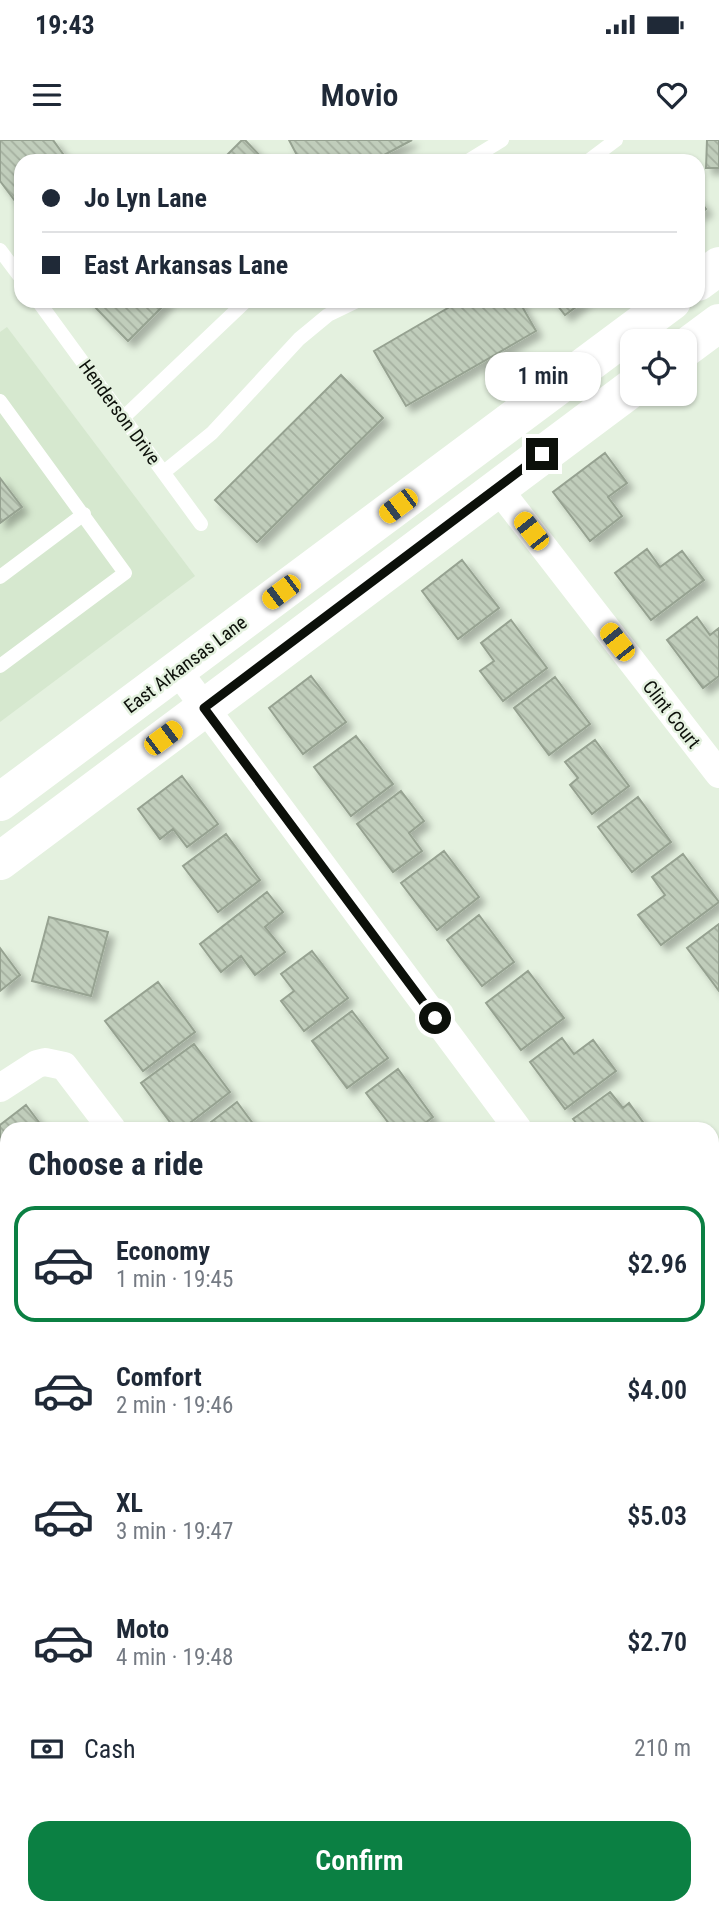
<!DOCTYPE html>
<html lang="en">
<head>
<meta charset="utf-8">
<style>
  body { margin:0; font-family:"Roboto Condensed",sans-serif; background:#f6f6f7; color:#1f2937; height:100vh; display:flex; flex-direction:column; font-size:26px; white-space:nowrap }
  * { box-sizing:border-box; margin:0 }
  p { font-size:23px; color:#747a83 }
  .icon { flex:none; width:38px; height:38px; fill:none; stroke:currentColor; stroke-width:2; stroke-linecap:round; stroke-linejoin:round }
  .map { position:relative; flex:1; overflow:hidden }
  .panel { position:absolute; left:0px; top:982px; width:719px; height:793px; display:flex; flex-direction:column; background:#fff; border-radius:21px 21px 0 0; box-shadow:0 2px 5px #0004 }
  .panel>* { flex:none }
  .hud { position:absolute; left:14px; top:14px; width:691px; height:154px; border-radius:21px; box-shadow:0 2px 5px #0004; display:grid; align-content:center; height:154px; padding:0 28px; background:#fff }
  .tools { position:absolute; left:620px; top:189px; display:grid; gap:14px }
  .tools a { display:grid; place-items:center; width:77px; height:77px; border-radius:14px; background:#fff; box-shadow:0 2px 5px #0004; font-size:35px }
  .end { position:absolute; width:32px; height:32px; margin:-16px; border:9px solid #0c100a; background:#fff; box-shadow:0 0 0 4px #fff }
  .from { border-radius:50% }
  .bubble { position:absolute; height:49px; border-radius:21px; background:#fff; box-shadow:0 2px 5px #0004; font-size:23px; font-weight:600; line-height:49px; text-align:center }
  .car { position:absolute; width:21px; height:42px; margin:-21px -10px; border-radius:9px; box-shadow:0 0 5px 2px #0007; background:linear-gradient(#f5c518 24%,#345 0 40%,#f5c518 0 76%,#345 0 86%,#f5c518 0) }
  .hud b { display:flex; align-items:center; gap:24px; height:66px; font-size:26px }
  .hud b+b { border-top:2px solid #e0e1e3 }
  .hud i { width:18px; height:18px; background:#1f2937 }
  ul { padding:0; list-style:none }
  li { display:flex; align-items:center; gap:21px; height:116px; margin:0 14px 10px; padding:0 14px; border:4px solid transparent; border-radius:21px }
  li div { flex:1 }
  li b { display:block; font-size:26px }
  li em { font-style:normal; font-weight:600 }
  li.active { border-color:#0b8043 }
  li>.icon { width:63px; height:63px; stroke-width:1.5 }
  h2 { padding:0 28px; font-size:32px; line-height:84px }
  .pay { display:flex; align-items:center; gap:18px; height:77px; padding:0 28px; font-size:26px }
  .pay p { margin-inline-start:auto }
  .action { display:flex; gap:14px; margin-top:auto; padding:14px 28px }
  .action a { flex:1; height:80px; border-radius:21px; background:#0b8043; color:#fff; font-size:28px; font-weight:600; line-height:80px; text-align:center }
  .status { display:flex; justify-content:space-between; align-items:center; height:49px; padding:0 35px; background:#fff; direction:ltr }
  .status svg { height:19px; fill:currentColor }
  header { display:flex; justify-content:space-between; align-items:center; height:91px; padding:0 28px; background:#fff; font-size:32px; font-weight:600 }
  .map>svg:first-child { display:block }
  .built { fill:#d6e8cf }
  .green { fill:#bce8a9 }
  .building { fill:url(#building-back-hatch); stroke:#96a291; stroke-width:2; filter:url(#shadow) }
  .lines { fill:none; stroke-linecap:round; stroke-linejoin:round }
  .service { stroke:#fff; stroke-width:14 }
  .minor { stroke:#fff; stroke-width:28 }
  .secondary { stroke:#fff; stroke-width:38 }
  .route { stroke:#0c100a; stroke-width:9 }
  .labels { text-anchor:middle; stroke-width:5; stroke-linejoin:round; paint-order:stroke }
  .street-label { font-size:19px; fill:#0c100a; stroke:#e4f1df }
</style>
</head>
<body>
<div class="status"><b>19:43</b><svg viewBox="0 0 49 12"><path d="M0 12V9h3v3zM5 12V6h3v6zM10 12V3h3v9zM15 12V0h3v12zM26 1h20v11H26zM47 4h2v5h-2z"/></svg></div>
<header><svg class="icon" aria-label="menu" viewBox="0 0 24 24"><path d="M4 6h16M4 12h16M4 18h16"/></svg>Movio<svg class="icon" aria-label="heart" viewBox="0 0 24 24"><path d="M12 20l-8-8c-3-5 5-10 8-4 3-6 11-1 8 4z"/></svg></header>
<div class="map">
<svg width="719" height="1773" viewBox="0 0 719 1773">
  <defs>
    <pattern id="building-back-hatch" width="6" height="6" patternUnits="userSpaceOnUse" patternTransform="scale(1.75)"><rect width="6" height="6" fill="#c0cdbb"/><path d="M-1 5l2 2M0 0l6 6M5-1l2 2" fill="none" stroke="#a4af9f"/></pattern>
    <filter id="shadow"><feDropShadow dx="6" dy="6" stdDeviation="3.5" flood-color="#0004"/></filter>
  </defs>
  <rect width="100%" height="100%" fill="#e4f1df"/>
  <path class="built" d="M 7,187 L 195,436 L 0,582 L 0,192 Z"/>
  <path class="green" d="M 0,1685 L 7,1695 L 7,1768 L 61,1768 L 65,1773 L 0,1773 Z"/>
  <path class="building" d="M 0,0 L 53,0 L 68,21 L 21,21 L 21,69 L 0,41 Z
    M 242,0 L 245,0 L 265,21 L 221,21 Z
    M 289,0 L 412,0 L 373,21 L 300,21 Z
    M 707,0 L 719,0 L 719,28 L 706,28 Z
    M 698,58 L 706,69 L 698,75 Z
    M 89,161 L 168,161 L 128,201 Z
    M 460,161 L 519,161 L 536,191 L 406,266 L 374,211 Z
    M 554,161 L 584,161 L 565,175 Z
    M 341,235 L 383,278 L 257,402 L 215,360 Z
    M 605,313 L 627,343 L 608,357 L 622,376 L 590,401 L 553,352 Z
    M 0,338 L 22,367 L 0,383 Z
    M 647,409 L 660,427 L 682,411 L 704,440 L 651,480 L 615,433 Z
    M 462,420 L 499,468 L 458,499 L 422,451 Z
    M 697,477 L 710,495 L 719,488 L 719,536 L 703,548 L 667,500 Z
    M 511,480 L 547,528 L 503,561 L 480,531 L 494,521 L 481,503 Z
    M 311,536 L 346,582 L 303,614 L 269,568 Z
    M 555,537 L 590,584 L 549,615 L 514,568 Z
    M 356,596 L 393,644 L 351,676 L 314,627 Z
    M 595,600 L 629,646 L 592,674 L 570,645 L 578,638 L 565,622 Z
    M 182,636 L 218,684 L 187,707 L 173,689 L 160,699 L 138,669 Z
    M 401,651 L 424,681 L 409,693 L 422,711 L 393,732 L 357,684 Z
    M 638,657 L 671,702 L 632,732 L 598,687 Z
    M 226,694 L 260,740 L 218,772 L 183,726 Z
    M 444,711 L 479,757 L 437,790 L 401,743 Z
    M 683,714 L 719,762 L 661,805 L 638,775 L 665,755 L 652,737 Z
    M 267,752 L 283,772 L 265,787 L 285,812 L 255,835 L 241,816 L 221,832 L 200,804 Z
    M 479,775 L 514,822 L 482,846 L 447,800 Z
    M 49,777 L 108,792 L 91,856 L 32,841 Z
    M 719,784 L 719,851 L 687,808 Z
    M 0,808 L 20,835 L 0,851 Z
    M 312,811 L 348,858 L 304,891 L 281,861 L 294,851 L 281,834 Z
    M 528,831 L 564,878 L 521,910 L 486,863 Z
    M 158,842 L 195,892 L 143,931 L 105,881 Z
    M 352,871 L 388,918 L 347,948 L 312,901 Z
    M 562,898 L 574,914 L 593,900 L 616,931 L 565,969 L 530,922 Z
    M 194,904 L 230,952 L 182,989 L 175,989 L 141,943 Z
    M 398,929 L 433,977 L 417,989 L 393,989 L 366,953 Z
    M 610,952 L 623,968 L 629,963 L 648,989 L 581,989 L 573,979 Z
    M 237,962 L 257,989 L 202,989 Z
    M 26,965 L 44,989 L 7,989 L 7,1027 L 0,1018 L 0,985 Z
    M 0,1044 L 7,1053 L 7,1056 L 0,1061 L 7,1070 L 7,1078 L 0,1083 Z
    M 712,1083 L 719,1092 L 719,1131 L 712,1136 Z
    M 719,1144 L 719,1176 L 712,1167 L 712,1149 Z
    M 0,1161 L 7,1171 L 7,1214 L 0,1219 Z
    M 7,1250 L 7,1269 L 0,1259 L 0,1256 Z
    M 712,1348 L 719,1357 L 719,1401 L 712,1406 Z
    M 719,1417 L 719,1453 L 712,1458 L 712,1422 Z
    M 7,1521 L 7,1600 L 0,1590 L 0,1526 Z
    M 718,1607 L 719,1682 L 712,1687 L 712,1611 Z
    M 719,1694 L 719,1719 L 712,1710 L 712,1699 Z
    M 122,1768 L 194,1768 L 187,1773 L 126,1773 Z
    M 435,1768 L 486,1768 L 479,1773 L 427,1773 Z
    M 592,1768 L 643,1768 L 647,1773 L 585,1773 Z"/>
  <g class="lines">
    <path class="service" d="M 468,21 L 502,0
      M 588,21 L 616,0
      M 0,110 L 21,138
      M 38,161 L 201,384
      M 0,261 L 125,433 L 0,526
      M 124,277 L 246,161
      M 164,332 L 212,293 L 299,199 L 328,175 L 357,161
      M 0,437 L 84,374
      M 0,1658 L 7,1668
      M 80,1768 L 84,1773
      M 504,1768 L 508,1773
      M 393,1773 L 400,1768"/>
    <path class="minor" d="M 497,347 L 719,634
      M 177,530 L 518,989
      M 0,948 L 37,924 L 45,922 L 64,926 L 112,989
      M 712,1250 L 719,1259
      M 0,1385 L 7,1394
      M 0,1463 L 7,1458
      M 286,1768 L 290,1773
      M 693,1768 L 697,1773"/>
    <path class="secondary" d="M 698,142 L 719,126
      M 684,209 L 719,183
      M 0,662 L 672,161
      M 0,721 L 632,248"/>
  </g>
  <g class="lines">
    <path class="route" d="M 435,878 L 204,568 L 542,314"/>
  </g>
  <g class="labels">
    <g class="street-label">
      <text transform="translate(120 272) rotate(54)" y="7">Henderson Drive</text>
      <text transform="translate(185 524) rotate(-37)" y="7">East Arkansas Lane</text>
      <text transform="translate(672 574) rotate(52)" y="7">Clint Court</text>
    </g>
  </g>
</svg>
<div class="tools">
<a><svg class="icon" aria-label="locate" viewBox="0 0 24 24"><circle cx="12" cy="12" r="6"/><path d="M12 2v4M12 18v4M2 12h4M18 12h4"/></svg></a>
</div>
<i class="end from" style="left:435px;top:878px"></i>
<i class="end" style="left:542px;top:314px"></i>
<div class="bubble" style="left:485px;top:212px;width:116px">1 min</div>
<i class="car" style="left:398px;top:366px;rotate:233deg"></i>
<i class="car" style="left:531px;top:391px;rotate:322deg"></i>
<i class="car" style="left:281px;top:452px;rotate:233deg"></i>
<i class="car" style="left:617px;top:502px;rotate:322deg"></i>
<i class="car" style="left:163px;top:598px;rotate:53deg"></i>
<div class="hud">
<b><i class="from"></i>Jo Lyn Lane</b>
<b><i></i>East Arkansas Lane</b>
</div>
<section class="panel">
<h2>Choose a ride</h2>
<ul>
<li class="active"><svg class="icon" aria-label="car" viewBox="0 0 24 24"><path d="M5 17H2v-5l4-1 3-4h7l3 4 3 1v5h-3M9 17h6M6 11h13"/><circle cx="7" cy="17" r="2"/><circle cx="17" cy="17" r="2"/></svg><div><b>Economy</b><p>1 min · 19:45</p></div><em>$2.96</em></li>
<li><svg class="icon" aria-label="car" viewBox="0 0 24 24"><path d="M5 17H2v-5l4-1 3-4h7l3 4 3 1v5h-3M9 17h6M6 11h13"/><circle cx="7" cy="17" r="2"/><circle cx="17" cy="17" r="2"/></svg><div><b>Comfort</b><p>2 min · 19:46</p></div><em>$4.00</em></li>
<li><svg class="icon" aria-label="car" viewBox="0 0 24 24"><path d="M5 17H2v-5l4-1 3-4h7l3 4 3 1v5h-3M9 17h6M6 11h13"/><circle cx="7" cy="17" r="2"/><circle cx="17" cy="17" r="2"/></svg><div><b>XL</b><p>3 min · 19:47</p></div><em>$5.03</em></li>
<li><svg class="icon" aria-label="car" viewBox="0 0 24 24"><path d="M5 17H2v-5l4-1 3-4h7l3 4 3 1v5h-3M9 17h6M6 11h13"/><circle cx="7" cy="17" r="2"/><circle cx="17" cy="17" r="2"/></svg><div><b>Moto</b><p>4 min · 19:48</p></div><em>$2.70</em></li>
</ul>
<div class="pay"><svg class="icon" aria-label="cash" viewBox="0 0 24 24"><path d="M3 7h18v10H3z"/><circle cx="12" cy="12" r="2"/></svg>Cash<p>210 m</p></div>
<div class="action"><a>Confirm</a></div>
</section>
</div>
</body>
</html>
